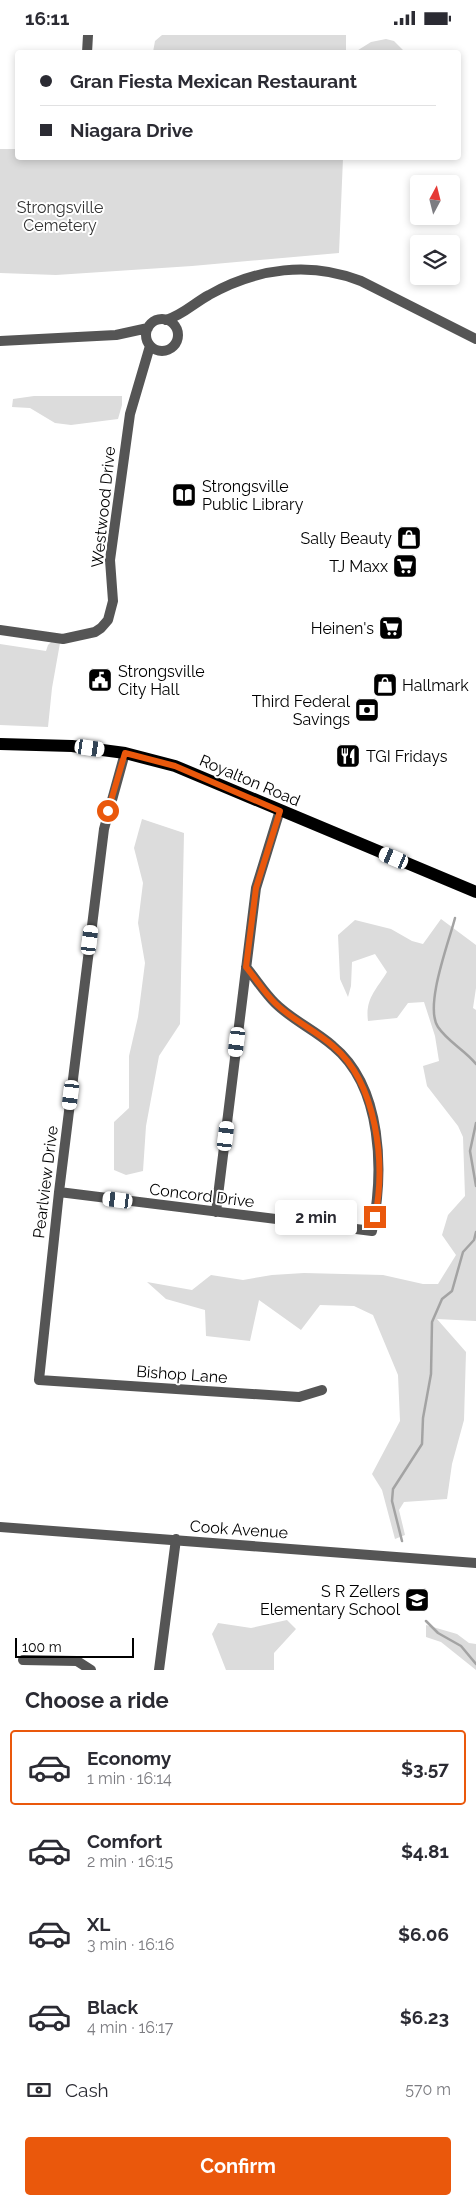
<!DOCTYPE html>
<html lang="en">
<head>
<meta charset="utf-8">
<style>
  body { margin:0; font-family:Raleway,sans-serif; background:#f2f2f3; color:#2b2b33; height:100vh; display:flex; flex-direction:column; font-size:19px; white-space:nowrap }
  * { box-sizing:border-box; margin:0 }
  p { font-size:16px; color:#7c7c81 }
  .icon { flex:none; width:28px; height:28px; fill:none; stroke:currentColor; stroke-width:2; stroke-linecap:round; stroke-linejoin:round }
  .map { position:relative; height:1635px; overflow:hidden }
  .side { display:flex; flex-direction:column; background:#fff; flex:1 }
  .side>* { flex:none }
  .guide { position:absolute; left:15px; top:15px; width:446px; height:110px; border-radius:5px; box-shadow:0 2px 8px #0003; display:grid; align-content:center; height:110px; padding:0 25px; background:#fff }
  .needle { width:32px; rotate:7deg }
  .fabs { position:absolute; left:410px; top:140px; display:grid; gap:10px }
  .fabs a { display:grid; place-items:center; width:50px; height:50px; border-radius:5px; background:#fff; box-shadow:0 2px 8px #0003; font-size:25px }
  .scale { position:absolute; left:15px; bottom:12px; width:119px; box-sizing:border-box; padding-left:5px; border:2px solid #000; border-top:0; font-size:14px; line-height:18px; white-space:nowrap; color:#000; -webkit-text-stroke:4px #fff; paint-order:stroke }
  .end { position:absolute; width:22px; height:22px; margin:-11px; border:6px solid #ea580c; background:#fff; box-shadow:0 0 0 2px #fff }
  .from { border-radius:50% }
  .bubble { position:absolute; height:35px; border-radius:5px; background:#fff; box-shadow:0 2px 8px #0003; font-size:16px; font-weight:700; line-height:35px; text-align:center }
  .car { position:absolute; width:15px; height:30px; margin:-15px -8px; border-radius:6px; box-shadow:0 0 4px 1px #0007; background:linear-gradient(#fff 24%,#345 0 40%,#fff 0 76%,#345 0 86%,#fff 0) }
  .guide b { display:flex; align-items:center; gap:18px; height:48px; font-size:19px }
  .guide b+b { border-top:1px solid #e1e1e2 }
  .guide i { width:12px; height:12px; background:#2b2b33 }
  ul { padding:0; list-style:none }
  li { display:flex; align-items:center; gap:15px; height:75px; margin:0 10px 8px; padding:0 15px; border:2px solid transparent; border-radius:5px }
  li div { flex:1 }
  li b { display:block; font-size:19px }
  li em { font-style:normal; font-weight:700 }
  li.on { border-color:#ea580c }
  li>.icon { width:45px; height:45px; stroke-width:1.5 }
  h2 { padding:0 25px; font-size:22px; line-height:60px }
  .pay { display:flex; align-items:center; gap:12px; height:55px; padding:0 25px; font-size:19px }
  .pay p { margin-inline-start:auto }
  .button { display:flex; gap:10px; margin-top:auto; padding:10px 25px }
  .button a { flex:1; height:58px; border-radius:5px; background:#ea580c; color:#fff; font-size:20px; font-weight:700; line-height:58px; text-align:center }
  .status { display:flex; justify-content:space-between; align-items:center; height:35px; padding:0 25px; background:#fff; direction:ltr }
  .status svg { height:14px; fill:currentColor }
  .map>svg:first-child { display:block }
  .green { fill:#dcdcdc }
  .lines { fill:none; stroke-linecap:round; stroke-linejoin:round }
  .stream { stroke:#a3a3a3; stroke-width:2.5 }
  .minor { stroke:#555; stroke-width:10 }
  .major { stroke:#000; stroke-width:12 }
  .route { stroke:#ea580c; stroke-width:6 }
  .labels { text-anchor:middle; stroke-width:4; stroke-linejoin:round; paint-order:stroke }
  .park-label { font-size:16px; fill:#333; stroke:#fff }
  .poi-label { font-size:16px; fill:#000; stroke:#fff; text-anchor:end }
  .street-label { font-size:16px; fill:#000; stroke:#fff }
</style>
</head>
<body>
<div class="status"><b>16:11</b><svg viewBox="0 0 49 12"><path d="M0 12V9h3v3zM5 12V6h3v6zM10 12V3h3v9zM15 12V0h3v12zM26 1h20v11H26zM47 4h2v5h-2z"/></svg></div>
<div class="map">
<svg width="476" height="1635" viewBox="0 0 476 1635">
  <rect width="100%" height="100%" fill="#fff"/>
  <path class="green" d="M 162,0 L 346,0 L 346,17 L 153,17 L 155,6 Z
    M 386,4 L 394,6 L 405,17 L 355,17 L 371,7 Z
    M 0,114 L 17,114 L 18,122 L 343,123 L 339,218 L 192,231 L 56,240 L 0,238 Z
    M 34,361 L 122,361 L 122,370 L 118,384 L 71,390 L 55,388 L 30,373 L 12,372 L 13,364 Z
    M 51,607 L 60,608 L 52,653 L 48,692 L 0,690 L 0,609 L 46,616 L 48,610 Z
    M 142,784 L 184,798 L 180,989 L 159,1021 L 146,1091 L 143,1136 L 126,1140 L 114,1135 L 114,1087 L 129,1073 L 129,1021 L 138,982 L 145,928 L 138,888 L 143,848 L 134,813 Z
    M 441,884 L 476,910 L 476,953 L 473,973 L 476,975 L 476,1286 L 437,1284 L 466,1317 L 464,1385 L 452,1429 L 447,1464 L 404,1467 L 399,1475 L 405,1500 L 395,1504 L 382,1455 L 372,1439 L 400,1386 L 398,1340 L 373,1280 L 354,1271 L 320,1270 L 301,1295 L 259,1265 L 250,1306 L 206,1301 L 205,1275 L 166,1264 L 147,1247 L 192,1255 L 211,1240 L 243,1245 L 272,1240 L 304,1238 L 383,1240 L 423,1249 L 438,1249 L 456,1220 L 442,1200 L 448,1180 L 465,1161 L 463,1102 L 458,1091 L 427,1051 L 423,1031 L 439,1026 L 435,1001 L 424,967 L 408,968 L 397,983 L 368,986 C 365,964 376,955 387,937 L 375,919 L 352,927 L 351,951 L 348,962 L 340,944 L 338,900 L 355,885 L 391,894 L 412,906 L 423,909 Z
    M 287,1585 L 296,1594 L 274,1618 L 274,1635 L 226,1635 L 212,1599 L 218,1588 L 251,1593 Z
    M 426,1590 L 457,1599 L 469,1608 L 476,1609 L 476,1635 L 441,1607 L 426,1602 Z"/>
  <g class="lines">
    <path class="stream" d="M 455,883 C 449,907 424,971 438,992 C 448,1007 465,1015 476,1029
      M 476,1088 L 470,1116 L 476,1151
      M 402,1506 L 392,1466 L 393,1454 L 422,1409 L 423,1383 L 431,1339 L 432,1287 L 442,1264 L 452,1256 L 463,1217 L 474,1205 L 476,1197
      M 426,1586 L 438,1598 L 461,1611 L 476,1629"/>
    <path class="minor" d="M 87,18 L 88,0
      M146 300a16 16 0 1 1 32 0a16 16 0 1 1-32 0Z
      M 166,285 C 183,280 194,268 209,260 C 257,233 310,226 361,246 L 476,304
      M 0,306 L 116,300 L 148,293
      M 0,595 L 63,604 L 95,597 L 101,593 L 108,585 L 113,566 L 110,525 L 130,379 L 150,311
      M 125,718 L 104,794 L 59,1157 L 39,1345 L 299,1362 L 322,1355
      M 59,1157 L 372,1196 C 384,1137 383,1052 333,1011 C 315,995 292,985 275,968 C 264,957 256,944 246,932
      M 216,1177 L 256,853 L 280,775
      M 0,1492 L 476,1528
      M 23,1625 L 77,1626 L 91,1635
      M 159,1635 L 176,1504"/>
    <path class="major" d="M 0,709 L 72,711 L 125,718 L 175,731 L 476,857"/>
  </g>
  <g class="lines">
    <path class="route" d="M 108,776 L 125,718 L 175,731 L 280,776 L 256,853 L 246,932 C 256,944 264,957 275,968 C 292,985 315,995 333,1011 C 377,1048 386,1128 375,1182"/>
  </g>
  <defs>
    <symbol id="library-square" viewBox="-11 -11 22 22"><rect x="-9" y="-9" width="18" height="18" rx="4" fill="#000" stroke="#fff"/><path d="M-6-4Q-3-5.5-.7-3.5V5Q-3 3-6 4ZM6-4Q3-5.5 .7-3.5V5Q3 3 6 4Z" fill="#fff"/></symbol>
    <symbol id="shop-square" viewBox="-11 -11 22 22"><rect x="-9" y="-9" width="18" height="18" rx="4" fill="#000" stroke="#fff"/><path d="M-5-2.5h2.3a2.7 3.5 0 0 1 5.4 0H5L5.5 6h-11ZM-1.5-2.5h3a1.5 2.3 0 0 0-3 0Z" fill="#fff"/></symbol>
    <symbol id="supermarket-square" viewBox="-11 -11 22 22"><rect x="-9" y="-9" width="18" height="18" rx="4" fill="#000" stroke="#fff"/><path d="M-6-5.5h2.5l.6 2H6L4.5 2H-2.5L-4.4-4H-6ZM-1.5 3.2a1.3 1.3 0 1 0 .1 0ZM3 3.2a1.3 1.3 0 1 0 .1 0Z" fill="#fff"/></symbol>
    <symbol id="civic-square" viewBox="-11 -11 22 22"><rect x="-9" y="-9" width="18" height="18" rx="4" fill="#000" stroke="#fff"/><path d="M-.6-6.5H3V-4.5H.6V-3L4-1V1h2V6H-6V1h2V-1L-.6-3ZM-1.2 2.5V6h2.4V2.5Z" fill="#fff"/></symbol>
    <symbol id="bank-square" viewBox="-11 -11 22 22"><rect x="-9" y="-9" width="18" height="18" rx="4" fill="#000" stroke="#fff"/><path d="M-6-4H6V4H-6ZM0-2.3a2.3 2.3 0 1 0 0 4.6a2.3 2.3 0 1 0 0-4.6Z" fill="#fff"/></symbol>
    <symbol id="restaurant-square" viewBox="-11 -11 22 22"><rect x="-9" y="-9" width="18" height="18" rx="4" fill="#000" stroke="#fff"/><path d="M-5-6h1v4h1v-4h1v4h1v-4h1v5L-1.5 .5V6h-2V.5L-5-1ZM5-6V6H3V1.5H1.5Q1.5-4 5-6Z" fill="#fff"/></symbol>
    <symbol id="school-square" viewBox="-11 -11 22 22"><rect x="-9" y="-9" width="18" height="18" rx="4" fill="#000" stroke="#fff"/><path d="M0-5L7-2L0 1L-7-2ZM-4 1L0 2.5L4 1V4Q0 6-4 4Z" fill="#fff"/></symbol>
  </defs>
  <g fill-rule="evenodd">
    <use href="#library-square" x="170" y="446" width="28" height="28"/>
    <use href="#shop-square" x="395" y="489" width="28" height="28"/>
    <use href="#supermarket-square" x="391" y="517" width="28" height="28"/>
    <use href="#supermarket-square" x="377" y="579" width="28" height="28"/>
    <use href="#civic-square" x="86" y="631" width="28" height="28"/>
    <use href="#shop-square" x="371" y="636" width="28" height="28"/>
    <use href="#bank-square" x="353" y="661" width="28" height="28"/>
    <use href="#restaurant-square" x="334" y="707" width="28" height="28"/>
    <use href="#school-square" x="403" y="1551" width="28" height="28"/>
  </g>
  <g class="labels">
    <g class="park-label">
      <text x="60" y="178">Strongsville<tspan x="60" dy="18">Cemetery</tspan></text>
    </g>
    <g class="poi-label">
      <text x="202" y="457" text-anchor="start">Strongsville<tspan x="202" dy="18">Public Library</tspan></text>
      <text x="392" y="509">Sally Beauty</text>
      <text x="388" y="537">TJ Maxx</text>
      <text x="374" y="599">Heinen's</text>
      <text x="118" y="642" text-anchor="start">Strongsville<tspan x="118" dy="18">City Hall</tspan></text>
      <text x="402" y="656" text-anchor="start">Hallmark</text>
      <text x="350" y="672">Third Federal<tspan x="350" dy="18">Savings</tspan></text>
      <text x="366" y="727" text-anchor="start">TGI Fridays</text>
      <text x="400" y="1562">S R Zellers<tspan x="400" dy="18">Elementary School</tspan></text>
    </g>
    <g class="street-label">
      <text transform="translate(103 472) rotate(-84)" y="6">Westwood Drive</text>
      <text transform="translate(250 745) rotate(23)" y="6">Royalton Road</text>
      <text transform="translate(45 1147) rotate(-83)" y="6">Pearlview Drive</text>
      <text transform="translate(202 1160) rotate(7)" y="6">Concord Drive</text>
      <text transform="translate(182 1339) rotate(4)" y="6">Bishop Lane</text>
      <text transform="translate(239 1494) rotate(4)" y="6">Cook Avenue</text>
    </g>
  </g>
</svg>
<div class="fabs">
<a><svg class="needle" viewBox="-14 -14 28 28"><path d="M0-13l5 13h-10z" fill="#e53935"/><path d="M0 13l5-13h-10z" fill="#7c7c81"/></svg></a>
<a><svg class="icon" aria-label="layers" viewBox="0 0 24 24"><path d="M12 4l9 5-9 5-9-5zM3 14l9 5 9-5"/></svg></a>
</div>
<div class="scale">100 m</div>
<i class="end from" style="left:108px;top:776px"></i>
<i class="end" style="left:375px;top:1182px"></i>
<div class="bubble" style="left:275px;top:1165px;width:82px">2 min</div>
<i class="car" style="left:90px;top:713px;rotate:98deg"></i>
<i class="car" style="left:394px;top:823px;rotate:293deg"></i>
<i class="car" style="left:90px;top:905px;rotate:7deg"></i>
<i class="car" style="left:237px;top:1007px;rotate:187deg"></i>
<i class="car" style="left:71px;top:1060px;rotate:187deg"></i>
<i class="car" style="left:226px;top:1101px;rotate:7deg"></i>
<i class="car" style="left:118px;top:1165px;rotate:277deg"></i>
<div class="guide">
<b><i class="from"></i>Gran Fiesta Mexican Restaurant</b>
<b><i></i>Niagara Drive</b>
</div>
</div>
<section class="side">
<h2>Choose a ride</h2>
<ul>
<li class="on"><svg class="icon" aria-label="car" viewBox="0 0 24 24"><path d="M5 17H2v-5l4-1 3-4h7l3 4 3 1v5h-3M9 17h6M6 11h13"/><circle cx="7" cy="17" r="2"/><circle cx="17" cy="17" r="2"/></svg><div><b>Economy</b><p>1 min · 16:14</p></div><em>$3.57</em></li>
<li><svg class="icon" aria-label="car" viewBox="0 0 24 24"><path d="M5 17H2v-5l4-1 3-4h7l3 4 3 1v5h-3M9 17h6M6 11h13"/><circle cx="7" cy="17" r="2"/><circle cx="17" cy="17" r="2"/></svg><div><b>Comfort</b><p>2 min · 16:15</p></div><em>$4.81</em></li>
<li><svg class="icon" aria-label="car" viewBox="0 0 24 24"><path d="M5 17H2v-5l4-1 3-4h7l3 4 3 1v5h-3M9 17h6M6 11h13"/><circle cx="7" cy="17" r="2"/><circle cx="17" cy="17" r="2"/></svg><div><b>XL</b><p>3 min · 16:16</p></div><em>$6.06</em></li>
<li><svg class="icon" aria-label="car" viewBox="0 0 24 24"><path d="M5 17H2v-5l4-1 3-4h7l3 4 3 1v5h-3M9 17h6M6 11h13"/><circle cx="7" cy="17" r="2"/><circle cx="17" cy="17" r="2"/></svg><div><b>Black</b><p>4 min · 16:17</p></div><em>$6.23</em></li>
</ul>
<div class="pay"><svg class="icon" aria-label="cash" viewBox="0 0 24 24"><path d="M3 7h18v10H3z"/><circle cx="12" cy="12" r="2"/></svg>Cash<p>570 m</p></div>
<div class="button"><a>Confirm</a></div>
</section>
</body>
</html>
